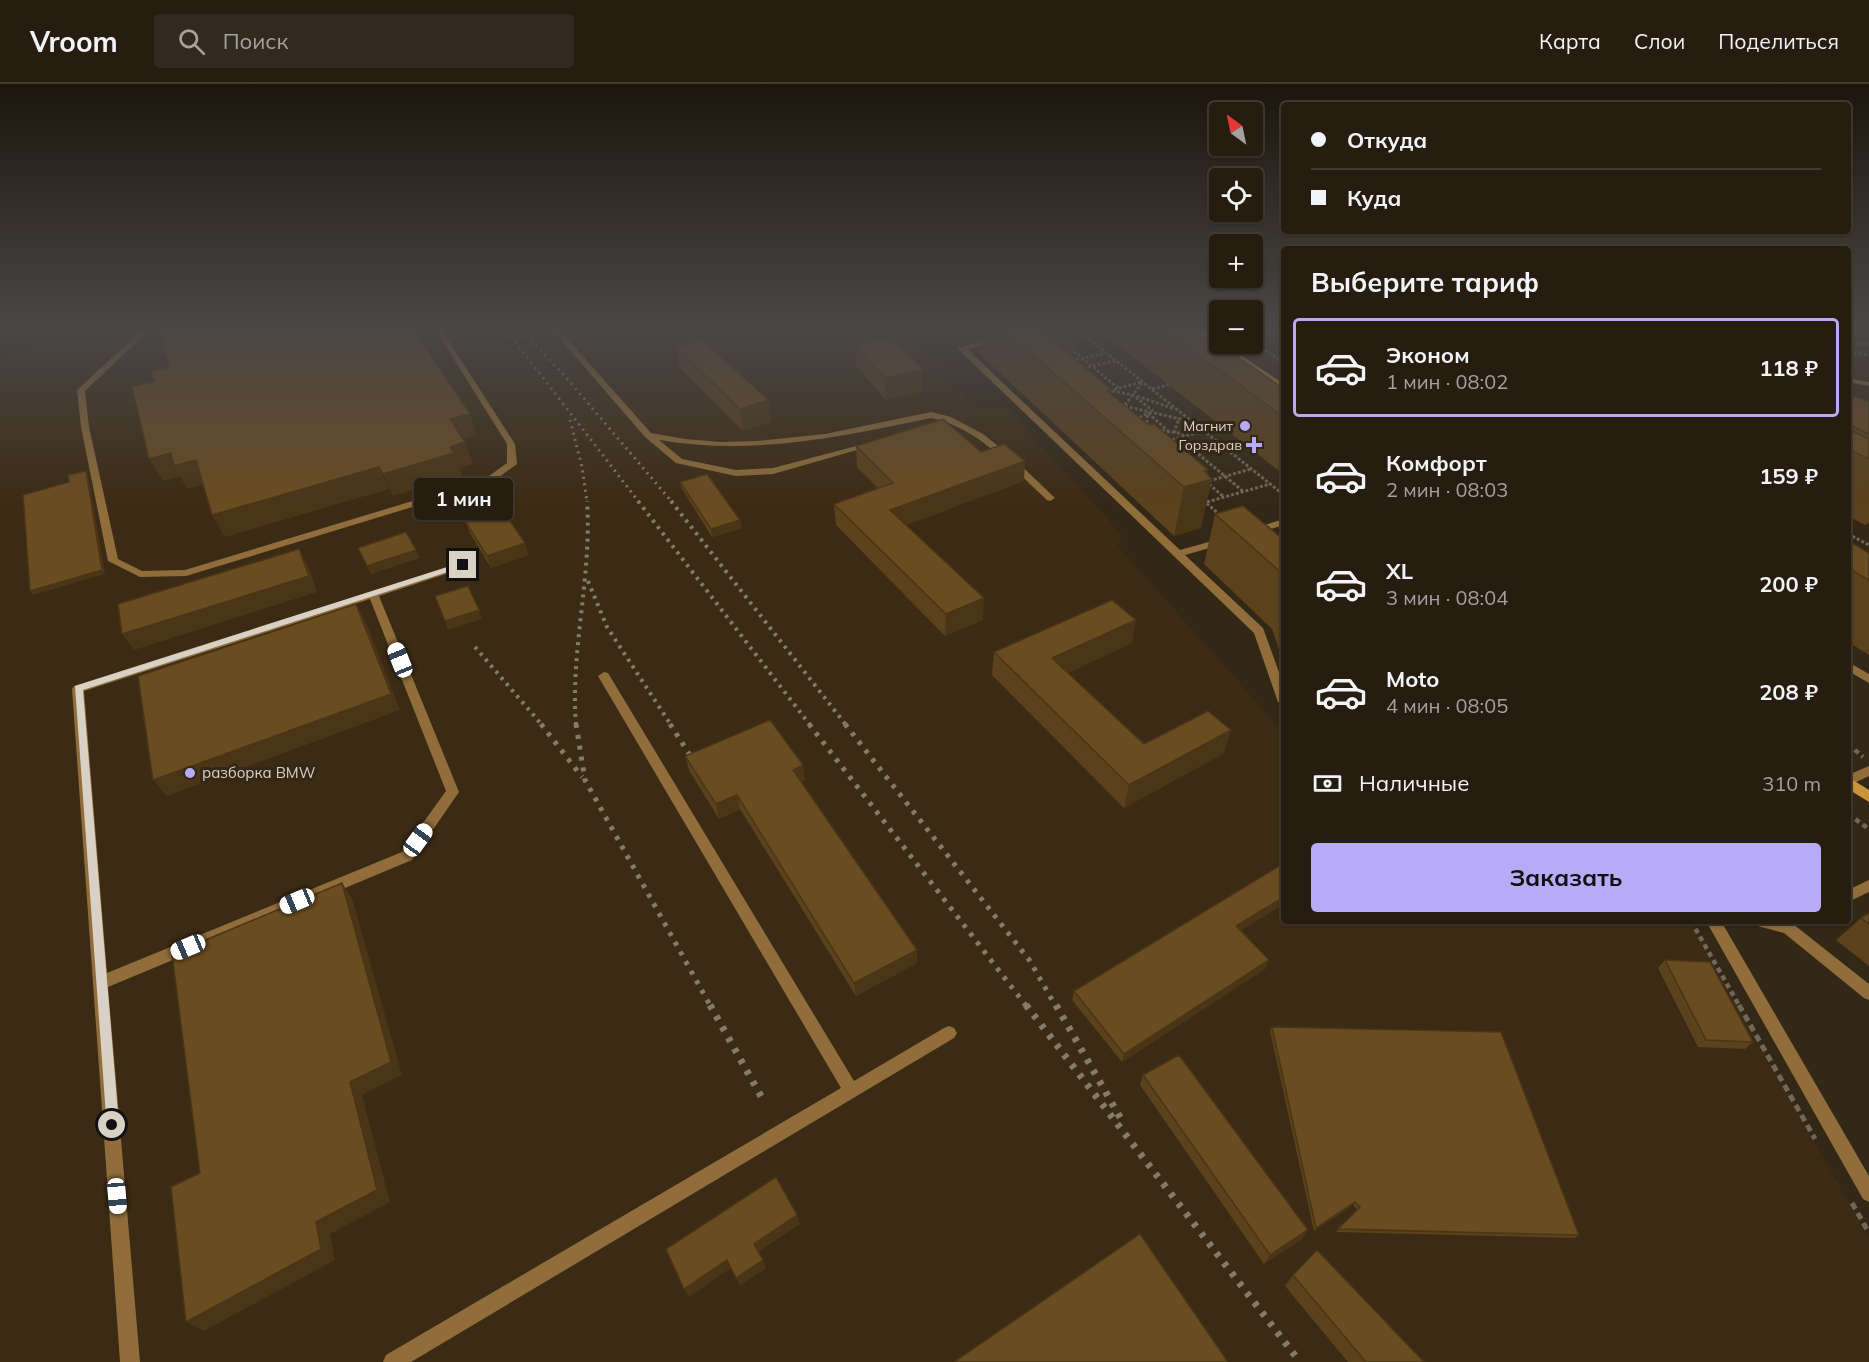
<!DOCTYPE html>
<html lang="ru">
<head>
<meta charset="utf-8">
<style>
  body { margin:0; font-family:Mulish,sans-serif; background:#322a1e; color:#f1f3f6; height:100vh; display:flex; flex-direction:column; font-size:22px; white-space:nowrap }
  * { box-sizing:border-box; margin:0 }
  p { font-size:20px; color:#a4a29f }
  .icon { flex:none; width:33px; height:33px; fill:none; stroke:currentColor; stroke-width:2; stroke-linecap:round; stroke-linejoin:round }
  .map { position:relative; flex:1; overflow:hidden }
  .drawer { position:absolute; left:1281px; top:162px; width:570px; height:678px; display:flex; flex-direction:column; background:#261d10; border-radius:6px; box-shadow:0 2px 4px #0004,0 0 0 2px #423b30 }
  .drawer>* { flex:none }
  .banner { position:absolute; left:1281px; top:18px; width:570px; height:132px; border-radius:6px; box-shadow:0 2px 4px #0004,0 0 0 2px #423b30; display:grid; align-content:center; height:132px; padding:0 30px; background:#261d10 }
  .needle { width:39px; rotate:327deg }
  .tools { position:absolute; left:1209px; top:18px; display:grid; gap:12px }
  .tools a { display:grid; place-items:center; width:54px; height:54px; border-radius:6px; background:#261d10; box-shadow:0 2px 4px #0004,0 0 0 2px #423b30; font-size:30px }
  .end { position:absolute; width:27px; height:27px; margin:-14px; border:8px solid #d9d1c6; background:#111; box-shadow:0 0 0 3px #111 }
  .from { border-radius:50% }
  .bubble { position:absolute; height:42px; border-radius:6px; background:#261d10; box-shadow:0 2px 4px #0004,0 0 0 2px #423b30; font-size:20px; font-weight:700; line-height:42px; text-align:center }
  .car { position:absolute; width:18px; height:36px; margin:-18px -9px; border-radius:8px; box-shadow:0 0 4px 2px #0007; background:linear-gradient(#fff 24%,#345 0 40%,#fff 0 76%,#345 0 86%,#fff 0) }
  .banner b { display:flex; align-items:center; gap:21px; height:57px; font-size:22px }
  .banner b+b { border-top:2px solid #423b30 }
  .banner i { width:15px; height:15px; background:#f1f3f6 }
  ul { padding:0; list-style:none }
  li { display:flex; align-items:center; gap:18px; height:99px; margin:0 12px 9px; padding:0 18px; border:3px solid transparent; border-radius:6px }
  li div { flex:1 }
  li b { display:block; font-size:22px }
  li em { font-style:normal; font-weight:700 }
  li.active { border-color:#b7abf7 }
  li>.icon { width:54px; height:54px; stroke-width:1.5 }
  h2 { padding:0 30px; font-size:27px; line-height:72px }
  .pay { display:flex; align-items:center; gap:15px; height:66px; padding:0 30px; font-size:22px }
  .pay p { margin-inline-start:auto }
  .primary-button { display:flex; gap:12px; margin-top:auto; padding:12px 30px }
  .primary-button a { flex:1; height:69px; border-radius:6px; background:#b7abf7; color:#111; font-size:24px; font-weight:700; line-height:69px; text-align:center }
  header { display:flex; align-items:center; gap:36px; box-sizing:border-box; height:84px; padding:0 30px; background:#261d10; border-bottom:2px solid #423b30 }
  header strong { font-size:28px }
  nav { display:flex; gap:33px; margin-inline-start:auto; font-size:21px }
  .search { width:420px; height:54px; background:#322a1e; display:flex; align-items:center; gap:15px; box-sizing:border-box; padding:0 21px; border-radius:6px; color:#a4a29f; font-size:22px }
  .map>svg:first-child { display:block }
  .built { fill:#3c2b14 }
  .lines { fill:none; stroke-linecap:round; stroke-linejoin:round }
  .path-far2 { stroke:#716758; stroke-width:3; stroke-dasharray:3 2; stroke-linecap:butt }
  .path-far1 { stroke:#716758; stroke-width:4.5; stroke-dasharray:5 4; stroke-linecap:butt }
  .path { stroke:#716758; stroke-width:5; stroke-dasharray:7 4.5; stroke-linecap:butt }
  .lane { fill:#906d3b; fill-rule:evenodd }
  .street { fill:#906d3b; fill-rule:evenodd }
  .secondary { fill:#cb923c; fill-rule:evenodd }
  .rail-far3 { stroke:#857b6d; stroke-width:3; stroke-dasharray:2 4.5; stroke-linecap:butt }
  .rail-far2 { stroke:#857b6d; stroke-width:4; stroke-dasharray:3 5; stroke-linecap:butt }
  .rail-far1 { stroke:#857b6d; stroke-width:5; stroke-dasharray:4 7; stroke-linecap:butt }
  .rail { stroke:#857b6d; stroke-width:7; stroke-dasharray:4.5 8; stroke-linecap:butt }
  .wall { fill:#5b411c }
  .shaded-wall { fill:#4a3517 }
  .building { fill:#6a4c21; stroke:#4a3517; stroke-width:1.5 }
  .route { fill:#d9d1c6 }
  .poi-dot { fill:#b7abf7; stroke:#332716; stroke-width:2 }
  .labels { text-anchor:middle; stroke-width:6; stroke-linejoin:round; paint-order:stroke }
  .far-poi-label { font-size:14px; fill:#d9d1c6; stroke:#332716; text-anchor:end }
  .poi-label { font-size:15px; fill:#d9d1c6; stroke:#332716; text-anchor:start }
</style>
</head>
<body>
<header>
<strong>Vroom</strong>
<div class="search"><svg class="icon" aria-label="search" viewBox="0 0 24 24"><circle cx="10" cy="10" r="6"/><path d="M15 15l6 6"/></svg>Поиск</div>
<nav><a>Карта</a><a>Слои</a><a>Поделиться</a></nav>
</header>
<div class="map">
<svg width="1869" height="1278" viewBox="0 0 1869 1278">
  <rect width="100%" height="100%" fill="#332716"/>
  <path class="built" d="M 43,242 L 625,242 L 631,249 L 665,242 L 682,242 L 702,261 L 790,242 L 896,242 L 919,262 L 969,317 L 977,323 L 1005,322 L 1123,452 L 1117,461 L 1284,649 L 1284,837 L 1690,837 L 1869,1154 L 1869,1278 L 0,1278 L 0,276 L 45,257 Z"/>
  <g class="lines">
    <path class="path-far2" d="M 1851,242 L 1869,245
      M 1074,243 L 1284,411
      M 1252,250 L 1283,242
      M 1252,258 L 1284,279
      M 1070,264 L 1118,304
      M 1849,268 L 1869,271
      M 1850,268 L 1848,262 L 1854,259 L 1869,260
      M 1071,277 L 1106,269
      M 1083,284 L 1116,277
      M 1152,305 L 1171,300
      M 1109,307 L 1142,298
      M 1112,307 L 1133,311 L 1153,327
      M 1137,312 L 1175,325
      M 1120,321 L 1189,337
      M 1125,321 L 1142,299
      M 1135,336 L 1148,329 L 1168,347
      M 1146,344 L 1148,328
      M 1157,346 L 1185,350
      M 1174,349 L 1179,334
      M 1179,354 L 1244,408
      M 1167,357 L 1203,347
      M 1181,366 L 1216,357
      M 1209,397 L 1251,385
      M 1209,400 L 1224,413
      M 1203,416 L 1220,431
      M 1207,418 L 1270,400
      M 1848,450 L 1869,461"/>
    <path class="path-far1" d="M 1848,660 L 1863,673
      M 1848,730 L 1869,745
      M 1691,837 L 1740,923"/>
    <path class="path" d="M 1739,921 L 1815,1055
      M 1852,1119 L 1869,1149"/>
    <path class="lane" d="M 146,242 L 154,242 L 85,307 L 89,343 L 118,475 L 142,487 L 185,486 L 485,395 L 507,379 L 507,360 L 433,242 L 439,242 L 515,360 L 517,380 L 491,399 L 186,492 L 140,493 L 108,477 L 81,343 L 77,306 Z
      M 549,242 L 556,242 L 651,349 L 685,355 L 721,358 L 756,357 L 825,350 L 931,328 L 951,333 L 983,350 L 1013,374 L 1055,414 L 1050,417 L 1047,416 C 1012,384 979,344 931,334 C 839,353 753,372 659,356 L 682,375 L 736,386 L 773,384 L 860,361 L 864,364 L 773,390 L 736,392 L 676,379 L 645,353 Z
      M 995,254 L 998,254 L 998,258 L 967,265 L 1180,466 L 1223,454 L 1227,455 L 1227,459 L 1185,471 L 1263,544 L 1284,602 L 1284,622 L 1278,618 L 1254,549 L 957,264 Z
      M 1848,294 L 1869,298 L 1869,302 L 1848,298 Z
      M 1284,435 L 1284,441 L 1254,450 L 1249,447 L 1251,445 Z
      M 463,478 L 468,481 L 467,483 L 379,512 L 459,708 L 412,776 L 108,903 L 140,1278 L 120,1278 L 72,605 L 74,602 ZM 370,515 L 446,707 L 402,768 L 107,889 L 84,607 Z
      M 1848,578 L 1869,590 L 1869,599 L 1848,587 Z
      M 604,588 L 608,589 L 854,997 L 944,944 L 949,942 L 954,944 L 957,949 L 954,954 L 411,1278 L 383,1278 L 386,1271 L 841,1004 L 598,592 Z
      M 1869,682 L 1869,692 L 1848,702 L 1848,691 Z
      M 1869,796 L 1869,808 L 1848,818 L 1848,806 Z
      M 1752,837 L 1784,837 L 1793,840 L 1869,900 L 1869,916 L 1864,914 L 1784,849 L 1754,841 Z"/>
    <path class="street" d="M 1706,837 L 1721,837 L 1869,1092 L 1869,1118 L 1863,1115 Z"/>
    <path class="secondary" d="M 1189,242 L 1197,242 L 1220,257 L 1220,260 L 1224,260 L 1284,300 L 1284,306 Z
      M 1848,693 L 1869,706 L 1869,718 L 1848,705 Z"/>
    <path class="rail-far3" d="M 503,242 L 639,418
      M 518,242 L 570,298 L 672,418
      M 570,336 L 582,383 L 587,418"/>
    <path class="rail-far2" d="M 638,417 L 810,641
      M 671,417 L 846,641
      M 588,497 L 607,543 L 671,641
      M 475,563 L 542,641
      M 576,641 C 570,566 592,495 587,417"/>
    <path class="rail-far1" d="M 541,640 L 582,693
      M 576,640 L 585,696 L 711,923
      M 670,640 L 695,679
      M 809,640 L 1027,923
      M 845,640 L 1030,877 L 1056,923"/>
    <path class="rail" d="M 710,921 L 762,1014
      M 1026,921 L 1300,1278
      M 1056,921 L 1121,1035"/>
  </g>
  <path class="wall" d="M 981,242 L 1076,242 L 1072,273 L 1112,306 L 1111,310 L 1207,391 L 1201,444 L 1174,452 L 980,270 Z
    M 1096,242 L 1188,242 L 1284,305 L 1284,391 L 1096,244 Z
    M 855,261 L 923,285 L 923,307 L 886,316 L 856,282 Z
    M 676,263 L 768,316 L 771,338 L 743,347 L 680,284 Z
    M 1848,310 L 1869,318 L 1869,439 L 1865,441 L 1848,432 Z
    M 856,362 L 981,368 L 1024,397 L 906,441 L 983,536 L 945,552 L 836,441 L 834,420 L 878,404 L 857,383 Z
    M 680,398 L 742,444 L 712,453 L 682,405 Z
    M 1215,430 L 1284,456 L 1284,579 L 1272,545 L 1204,480 Z
    M 465,437 L 529,471 L 491,484 L 470,449 Z
    M 1848,457 L 1869,469 L 1869,571 L 1848,558 Z
    M 1132,559 L 1068,589 L 1144,660 L 1224,669 L 1124,724 L 992,591 L 994,568 Z
    M 685,672 L 805,696 L 801,698 L 917,879 L 856,912 L 740,725 L 719,735 L 689,686 Z
    M 1284,779 L 1284,820 L 1241,846 L 1269,876 L 1265,885 L 1122,978 L 1072,916 L 1074,907 Z
    M 1869,829 L 1869,882 L 1836,856 L 1861,834 Z
    M 1665,876 L 1753,958 L 1745,965 L 1698,963 L 1658,884 Z
    M 1272,943 L 1579,1151 L 1575,1154 L 1336,1148 L 1357,1126 L 1353,1121 L 1314,1147 L 1270,947 Z
    M 1143,991 L 1302,1155 L 1264,1180 L 1140,1001 Z
    M 1293,1191 L 1424,1278 L 1348,1278 L 1285,1202 Z"/>
  <path class="shaded-wall" d="M 1034,242 L 1076,242 L 1072,276 Z
    M 923,285 L 923,307 L 886,316 L 885,294 Z
    M 768,316 L 771,338 L 743,347 L 740,325 Z
    M 470,330 L 477,351 L 458,357 L 450,335 Z
    M 465,358 L 473,380 L 460,384 L 462,391 L 393,412 L 383,390 L 450,363 Z
    M 171,369 L 196,376 L 209,398 L 187,405 L 180,392 L 163,397 L 149,375 Z
    M 1025,377 L 1024,397 L 891,447 L 890,426 Z
    M 379,383 L 389,405 L 225,453 L 212,431 Z
    M 1208,386 L 1206,397 L 1212,395 L 1201,444 L 1174,452 L 1184,403 L 1204,387 Z
    M 86,387 L 88,391 L 105,490 L 33,511 L 30,507 Z
    M 740,436 L 742,444 L 712,453 L 711,445 Z
    M 525,459 L 529,471 L 491,484 L 487,472 Z
    M 299,465 L 308,481 L 317,508 L 134,566 L 122,550 Z
    M 416,466 L 420,474 L 371,490 L 367,482 Z
    M 984,514 L 983,536 L 945,552 L 946,530 Z
    M 356,520 L 365,536 L 400,626 L 167,712 L 153,696 Z
    M 479,526 L 482,535 L 448,546 L 445,537 Z
    M 1136,536 L 1132,559 L 1050,597 L 1052,574 Z
    M 1231,646 L 1224,669 L 1124,724 L 1129,701 Z
    M 803,681 L 805,696 L 795,700 L 793,686 Z
    M 737,711 L 740,725 L 719,735 L 716,720 Z
    M 342,799 L 352,814 L 402,991 L 362,1011 L 390,1118 L 330,1150 L 335,1176 L 204,1247 L 186,1238 L 316,1138 L 350,998 Z
    M 1284,813 L 1284,820 L 1233,851 L 1236,842 Z
    M 917,866 L 917,879 L 856,912 L 854,899 Z
    M 1269,876 L 1265,885 L 1122,978 L 1124,970 Z
    M 1355,1118 L 1353,1121 L 1314,1147 L 1316,1144 Z
    M 797,1131 L 800,1140 L 758,1168 L 754,1160 Z
    M 1308,1146 L 1302,1155 L 1264,1180 L 1270,1171 Z
    M 727,1176 L 731,1184 L 689,1213 L 684,1205 Z
    M 763,1176 L 766,1184 L 740,1202 L 736,1194 Z"/>
  <path class="building" d="M 173,242 L 411,242 L 470,330 L 450,335 L 465,358 L 450,363 L 454,369 L 383,390 L 379,383 L 212,431 L 196,376 L 174,382 L 171,369 L 149,375 L 132,303 L 154,298 L 151,287 L 169,283 L 159,245 Z
    M 1000,242 L 1035,242 L 1112,306 L 1107,307 L 1141,335 L 1149,341 L 1154,340 L 1208,386 L 1204,387 L 1212,395 L 1184,403 Z
    M 1158,242 L 1188,242 L 1212,258 L 1216,258 L 1284,305 L 1284,333 Z
    M 891,253 L 923,285 L 885,294 L 855,261 Z
    M 703,256 L 768,316 L 740,325 L 676,263 Z
    M 1848,310 L 1869,318 L 1869,350 L 1848,340 Z
    M 943,335 L 981,368 L 1004,360 L 1025,377 L 890,426 L 984,514 L 946,530 L 834,420 L 893,399 L 856,362 Z
    M 1848,345 L 1869,355 L 1869,375 L 1848,365 Z
    M 86,387 L 102,486 L 30,507 L 23,411 L 69,398 L 68,391 Z
    M 707,390 L 740,436 L 711,445 L 680,398 Z
    M 1243,422 L 1284,456 L 1284,491 L 1215,430 Z
    M 502,425 L 525,459 L 487,472 L 465,437 Z
    M 406,448 L 416,466 L 367,482 L 358,464 Z
    M 1848,457 L 1869,469 L 1869,496 L 1848,484 Z
    M 299,465 L 309,492 L 122,550 L 118,520 Z
    M 468,502 L 479,526 L 445,537 L 435,512 Z
    M 1112,516 L 1136,536 L 1052,574 L 1144,660 L 1208,627 L 1231,646 L 1129,701 L 994,568 Z
    M 356,520 L 391,610 L 153,696 L 138,592 Z
    M 770,636 L 803,681 L 793,686 L 917,866 L 854,899 L 737,711 L 716,720 L 685,672 Z
    M 1284,779 L 1284,813 L 1236,842 L 1269,876 L 1124,970 L 1074,907 Z
    M 342,799 L 391,978 L 350,998 L 377,1106 L 316,1138 L 321,1165 L 186,1238 L 171,1103 L 200,1089 L 172,870 Z
    M 1869,829 L 1869,840 L 1861,834 Z
    M 1665,876 L 1710,878 L 1753,958 L 1706,956 Z
    M 1272,943 L 1501,948 L 1579,1151 L 1338,1145 L 1360,1123 L 1355,1118 L 1316,1144 Z
    M 1179,971 L 1308,1146 L 1270,1171 L 1143,991 Z
    M 776,1093 L 797,1131 L 754,1160 L 763,1176 L 736,1194 L 727,1176 L 684,1205 L 666,1165 Z
    M 1140,1150 L 1228,1278 L 954,1278 Z
    M 1317,1166 L 1424,1278 L 1366,1278 L 1293,1191 Z"/>
  <linearGradient id="sky" x2="0" y2="1"><stop stop-color="#1c150c"/><stop offset="0.58" stop-color="#4a4747"/><stop offset="1" stop-color="#4a4747" stop-opacity="0"/></linearGradient>
  <rect width="1869" height="420" fill="url(#sky)"/>
  <path class="route" d="M 463,478 L 466,482 L 83,606 L 119,1041 L 112,1048 L 107,1046 L 75,602 Z"/>
  <g class="poi-dot">
    <circle cx="1245" cy="342" r="6"/>
    <path d="M1251 352h6v6h6v6h-6v6h-6v-6h-6v-6h6z"/>
    <circle cx="190" cy="689" r="6"/>
  </g>
  <g class="labels">
    <g class="far-poi-label">
      <text x="1233" y="347">Магнит</text>
      <text x="1242" y="366">Горздрав</text>
    </g>
    <g class="poi-label">
      <text x="202" y="694">разборка BMW</text>
    </g>
  </g>
</svg>
<div class="tools">
<a><svg class="needle" viewBox="-14 -14 28 28"><path d="M0-13l5 13h-10z" fill="#e53935"/><path d="M0 13l5-13h-10z" fill="#a4a29f"/></svg></a>
<a><svg class="icon" aria-label="locate" viewBox="0 0 24 24"><circle cx="12" cy="12" r="6"/><path d="M12 2v4M12 18v4M2 12h4M18 12h4"/></svg></a>
<a>+</a>
<a>−</a>
</div>
<i class="end from" style="left:112px;top:1041px"></i>
<i class="end" style="left:463px;top:481px"></i>
<div class="bubble" style="left:414px;top:394px;width:99px">1 мин</div>
<i class="car" style="left:400px;top:576px;rotate:338deg"></i>
<i class="car" style="left:418px;top:756px;rotate:36deg"></i>
<i class="car" style="left:297px;top:817px;rotate:247deg"></i>
<i class="car" style="left:188px;top:863px;rotate:247deg"></i>
<i class="car" style="left:117px;top:1112px;rotate:175deg"></i>
<div class="banner">
<b><i class="from"></i>Откуда</b>
<b><i></i>Куда</b>
</div>
<section class="drawer">
<h2>Выберите тариф</h2>
<ul>
<li class="active"><svg class="icon" aria-label="car" viewBox="0 0 24 24"><path d="M5 17H2v-5l4-1 3-4h7l3 4 3 1v5h-3M9 17h6M6 11h13"/><circle cx="7" cy="17" r="2"/><circle cx="17" cy="17" r="2"/></svg><div><b>Эконом</b><p>1 мин · 08:02</p></div><em>118 ₽</em></li>
<li><svg class="icon" aria-label="car" viewBox="0 0 24 24"><path d="M5 17H2v-5l4-1 3-4h7l3 4 3 1v5h-3M9 17h6M6 11h13"/><circle cx="7" cy="17" r="2"/><circle cx="17" cy="17" r="2"/></svg><div><b>Комфорт</b><p>2 мин · 08:03</p></div><em>159 ₽</em></li>
<li><svg class="icon" aria-label="car" viewBox="0 0 24 24"><path d="M5 17H2v-5l4-1 3-4h7l3 4 3 1v5h-3M9 17h6M6 11h13"/><circle cx="7" cy="17" r="2"/><circle cx="17" cy="17" r="2"/></svg><div><b>XL</b><p>3 мин · 08:04</p></div><em>200 ₽</em></li>
<li><svg class="icon" aria-label="car" viewBox="0 0 24 24"><path d="M5 17H2v-5l4-1 3-4h7l3 4 3 1v5h-3M9 17h6M6 11h13"/><circle cx="7" cy="17" r="2"/><circle cx="17" cy="17" r="2"/></svg><div><b>Moto</b><p>4 мин · 08:05</p></div><em>208 ₽</em></li>
</ul>
<div class="pay"><svg class="icon" aria-label="cash" viewBox="0 0 24 24"><path d="M3 7h18v10H3z"/><circle cx="12" cy="12" r="2"/></svg>Наличные<p>310 m</p></div>
<div class="primary-button"><a>Заказать</a></div>
</section>
</div>
</body>
</html>
